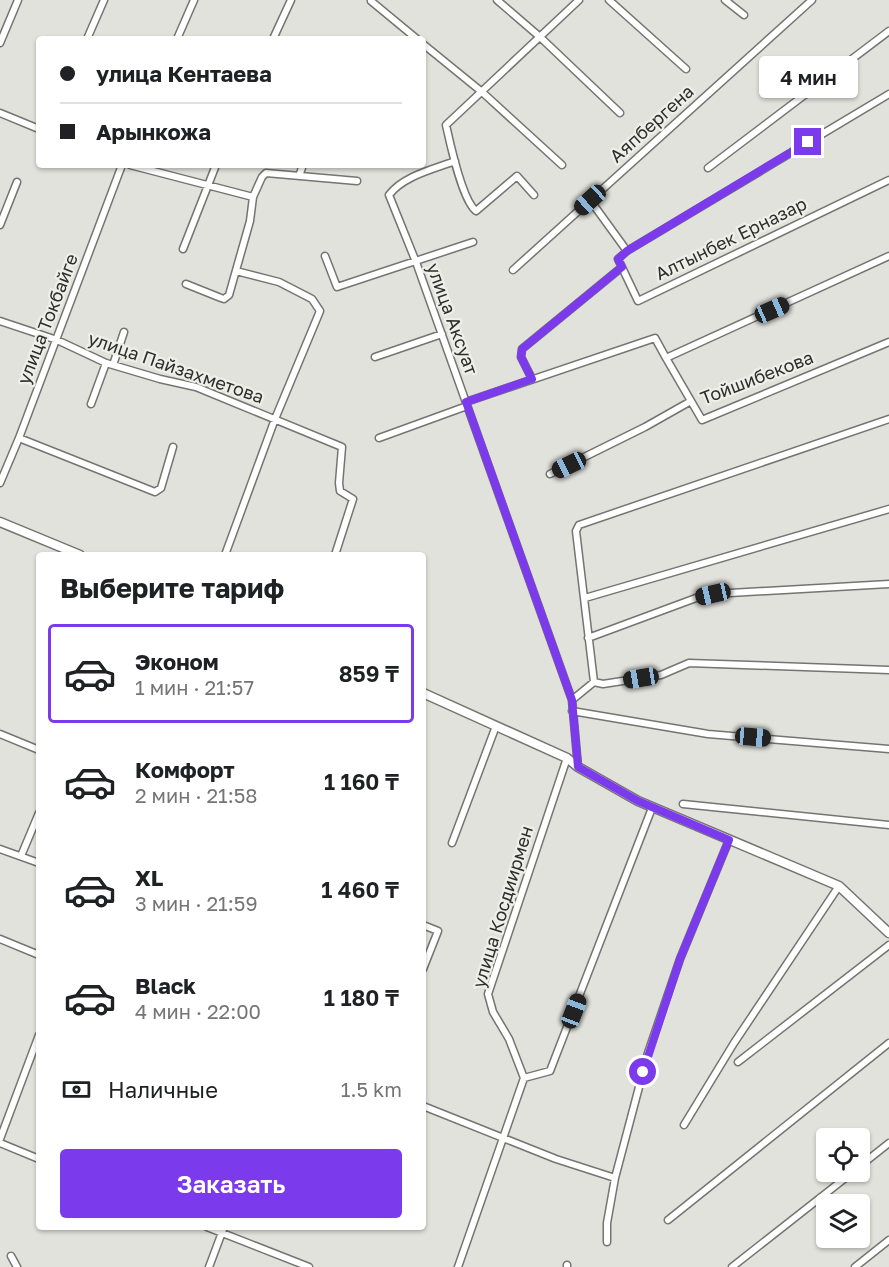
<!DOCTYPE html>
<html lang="ru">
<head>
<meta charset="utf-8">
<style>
  body { margin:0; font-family:"Golos Text",sans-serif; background:#f6f6f6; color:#202124; height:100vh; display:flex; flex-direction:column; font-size:22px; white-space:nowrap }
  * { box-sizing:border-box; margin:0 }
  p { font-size:20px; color:#757577 }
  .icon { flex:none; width:33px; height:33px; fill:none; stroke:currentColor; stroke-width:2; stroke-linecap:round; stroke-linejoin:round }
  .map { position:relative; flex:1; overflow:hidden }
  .sheet { position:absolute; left:36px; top:552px; width:390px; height:678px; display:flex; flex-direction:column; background:#fff; border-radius:6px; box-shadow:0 2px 4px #0004 }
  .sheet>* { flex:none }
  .banner { position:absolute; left:36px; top:36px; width:390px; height:132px; border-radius:6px; box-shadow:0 2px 4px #0004; display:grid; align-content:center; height:132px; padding:0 24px; background:#fff }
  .buttons { position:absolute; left:816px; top:1128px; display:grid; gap:12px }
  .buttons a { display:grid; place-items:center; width:54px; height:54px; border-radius:6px; background:#fff; box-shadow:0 2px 4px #0004; font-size:30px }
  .end { position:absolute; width:27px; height:27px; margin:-14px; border:8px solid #7c3aed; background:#fff; box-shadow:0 0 0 3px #fff }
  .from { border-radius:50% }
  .bubble { position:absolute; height:42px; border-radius:6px; background:#fff; box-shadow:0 2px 4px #0004; font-size:20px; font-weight:600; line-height:42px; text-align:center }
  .car { position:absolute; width:18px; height:36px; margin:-18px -9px; border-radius:8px; box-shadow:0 0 4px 2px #0007; background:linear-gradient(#222 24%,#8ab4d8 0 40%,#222 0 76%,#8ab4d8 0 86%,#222 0) }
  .banner b { display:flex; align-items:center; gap:21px; height:57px; font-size:22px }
  .banner b+b { border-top:2px solid #e0e0e0 }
  .banner i { width:15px; height:15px; background:#202124 }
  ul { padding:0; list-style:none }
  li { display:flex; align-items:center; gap:18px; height:99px; margin:0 12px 9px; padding:0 12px; border:3px solid transparent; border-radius:6px }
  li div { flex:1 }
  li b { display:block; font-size:22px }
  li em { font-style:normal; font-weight:600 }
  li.selected { border-color:#7c3aed }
  li>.icon { width:54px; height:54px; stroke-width:1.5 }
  h2 { padding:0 24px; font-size:27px; line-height:72px }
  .pay { display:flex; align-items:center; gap:15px; height:66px; padding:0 24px; font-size:22px }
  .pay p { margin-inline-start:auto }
  .action { display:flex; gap:12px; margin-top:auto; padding:12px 24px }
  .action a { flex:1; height:69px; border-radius:6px; background:#7c3aed; color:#fff; font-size:24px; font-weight:600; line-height:69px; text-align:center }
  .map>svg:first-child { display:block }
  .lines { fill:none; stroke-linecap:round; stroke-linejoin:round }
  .minor-casing { stroke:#747570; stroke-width:9 }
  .secondary-casing { stroke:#747570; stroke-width:11 }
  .minor { stroke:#fff; stroke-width:6 }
  .secondary { stroke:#fff; stroke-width:8 }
  .route { stroke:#7c3aed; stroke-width:8 }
  .labels { text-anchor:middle; stroke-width:4.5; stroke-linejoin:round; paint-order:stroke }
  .street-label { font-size:18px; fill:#2e2e2c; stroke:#eeefe9 }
</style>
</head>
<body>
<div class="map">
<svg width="889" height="1267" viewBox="0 0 889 1267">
  <rect width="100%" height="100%" fill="#e1e2dc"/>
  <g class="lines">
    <defs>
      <path id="minor" d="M 497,0 L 540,37 L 620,113
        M 609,0 L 686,69
        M 725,0 L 744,15
        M 371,1 L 417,39
        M 87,39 L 104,0
        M 177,39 L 194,0
        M 273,39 L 291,0
        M 0,43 L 18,0
        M 423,44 L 482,92 L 562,165
        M 0,113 L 39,129
        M 455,161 C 434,169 403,176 389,195 L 416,262 L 572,700 L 578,767
        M 130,165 L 253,197
        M 708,168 L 889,31
        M 299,176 L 303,165
        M 534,195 L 517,176 L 476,211 C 462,200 450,143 446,125 L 579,0
        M 590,200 L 627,251 L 889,94
        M 0,225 L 17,182
        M 183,249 L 216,165
        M 627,251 L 618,259 L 638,301 L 889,180
        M 325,256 L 337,287 L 473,242
        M 513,270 L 812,0
        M 186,284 L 221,298 L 224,299 L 229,295 L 250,221 L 253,197 L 262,177 L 266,173 L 357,181
        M 0,321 L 57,340 L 106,363 L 160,379 L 196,387 L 342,447 L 339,483 L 340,491 L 353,499 L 335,555
        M 375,357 L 442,334
        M 666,358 L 691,401
        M 113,365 L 124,332
        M 532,379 L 521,357 L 522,349 L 622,267
        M 466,402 L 655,338 L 666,358 L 889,256
        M 91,404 L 106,363
        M 19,438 L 155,492 L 161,488 L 173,447
        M 379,438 L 467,406
        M 550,474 L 645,427 L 691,401 L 702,420 L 889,342
        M 0,483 L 19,438 L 122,165
        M 225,555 L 275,419 L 320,311 L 312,299 L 279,282 L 236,271
        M 585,598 L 889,509
        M 588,638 L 696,598 L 713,594 L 889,584
        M 594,682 L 576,531 L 579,525 L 889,419
        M 572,700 L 594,682 L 603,684 L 661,675 L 689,663 L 889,670
        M 572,711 L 708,734 L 889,749
        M 0,734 L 39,750
        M 683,804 L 889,825
        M 452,843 L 496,726
        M 0,849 L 39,863
        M 21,856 L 39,813
        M 423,925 L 438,931 L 423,969
        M 0,939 L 39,955
        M 738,1062 L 889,945
        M 524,1078 L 550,1071 L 652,808
        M 423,1106 L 556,1159 L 615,1178
        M 684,1125 L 734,1043 L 839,886
        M 0,1139 L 39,1035
        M 0,1143 L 39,1159
        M 860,1166 L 889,1143
        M 668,1220 L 889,1043
        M 207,1227 L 309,1267
        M 607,1242 L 607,1223 L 615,1178 L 648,1053 L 680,959 L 729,840
        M 11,1256 L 17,1267
        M 209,1267 L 224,1227
        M 458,1267 L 524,1078 L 509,1039 L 493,1012 L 488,994 L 567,758
        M 567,1267 L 567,1265
        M 732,1267 L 853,1172
        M 855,1267 L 889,1240"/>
      <path id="secondary" d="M 0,522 L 80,555
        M 423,693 L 567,758 L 578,767 L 638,801 L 839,886 L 889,933"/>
    </defs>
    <use href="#minor" class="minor-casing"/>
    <use href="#secondary" class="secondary-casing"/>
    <use href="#minor" class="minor"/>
    <use href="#secondary" class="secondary"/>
  </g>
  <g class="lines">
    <path class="route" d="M 643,1072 L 680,959 L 729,840 L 638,801 L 578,767 L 572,700 L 466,402 L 532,379 L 521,357 L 522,349 L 622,267 L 618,259 L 627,251 L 808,142"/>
  </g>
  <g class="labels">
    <g class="street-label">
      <text transform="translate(652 124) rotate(-42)" y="6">Аяпбергена</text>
      <text transform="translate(731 239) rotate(-26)" y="6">Алтынбек Ерназар</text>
      <text transform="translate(48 319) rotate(-69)" y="6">улица Токбайге</text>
      <text transform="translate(452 319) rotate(70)" y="6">улица Аксуат</text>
      <text transform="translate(176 368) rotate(19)" y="6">улица Пайзахметова</text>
      <text transform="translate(757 378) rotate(-21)" y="6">Тойшибекова</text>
      <text transform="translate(503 907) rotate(-73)" y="6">улица Косдиирмен</text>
    </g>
  </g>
</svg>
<div class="buttons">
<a><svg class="icon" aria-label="locate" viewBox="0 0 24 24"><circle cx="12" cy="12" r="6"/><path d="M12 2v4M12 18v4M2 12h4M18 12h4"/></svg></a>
<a><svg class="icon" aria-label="layers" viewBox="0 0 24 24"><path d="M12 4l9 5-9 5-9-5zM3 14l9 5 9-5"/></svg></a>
</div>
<i class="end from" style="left:643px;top:1072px"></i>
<i class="end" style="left:808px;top:142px"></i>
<div class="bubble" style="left:759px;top:56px;width:99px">4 мин</div>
<i class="car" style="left:590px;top:200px;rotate:228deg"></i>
<i class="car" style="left:772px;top:310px;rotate:66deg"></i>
<i class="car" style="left:569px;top:465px;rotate:244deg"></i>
<i class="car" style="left:713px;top:594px;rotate:257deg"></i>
<i class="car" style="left:641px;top:678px;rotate:261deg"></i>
<i class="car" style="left:753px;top:737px;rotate:95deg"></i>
<i class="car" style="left:574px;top:1011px;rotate:21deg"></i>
<div class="banner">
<b><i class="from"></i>улица Кентаева</b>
<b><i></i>Арынкожа</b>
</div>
<section class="sheet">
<h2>Выберите тариф</h2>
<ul>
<li class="selected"><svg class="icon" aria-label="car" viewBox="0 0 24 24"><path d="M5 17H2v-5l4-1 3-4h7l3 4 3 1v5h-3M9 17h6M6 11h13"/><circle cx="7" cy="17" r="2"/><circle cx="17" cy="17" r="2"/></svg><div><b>Эконом</b><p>1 мин · 21:57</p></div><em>859 ₸</em></li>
<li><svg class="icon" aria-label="car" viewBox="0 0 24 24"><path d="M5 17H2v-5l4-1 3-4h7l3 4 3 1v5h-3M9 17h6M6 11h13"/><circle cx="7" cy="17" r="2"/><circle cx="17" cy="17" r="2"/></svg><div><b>Комфорт</b><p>2 мин · 21:58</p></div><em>1 160 ₸</em></li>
<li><svg class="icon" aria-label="car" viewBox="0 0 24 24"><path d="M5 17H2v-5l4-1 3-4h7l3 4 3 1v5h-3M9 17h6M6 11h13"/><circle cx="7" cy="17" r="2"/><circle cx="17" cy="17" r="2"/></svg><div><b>XL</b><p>3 мин · 21:59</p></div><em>1 460 ₸</em></li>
<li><svg class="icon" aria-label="car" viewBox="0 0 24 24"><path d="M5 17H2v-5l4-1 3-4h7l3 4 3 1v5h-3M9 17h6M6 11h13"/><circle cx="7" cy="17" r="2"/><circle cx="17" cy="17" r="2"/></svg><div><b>Black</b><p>4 мин · 22:00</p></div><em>1 180 ₸</em></li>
</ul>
<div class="pay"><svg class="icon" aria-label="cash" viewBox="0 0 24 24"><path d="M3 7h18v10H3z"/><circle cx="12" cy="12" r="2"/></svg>Наличные<p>1.5 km</p></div>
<div class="action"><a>Заказать</a></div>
</section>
</div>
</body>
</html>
